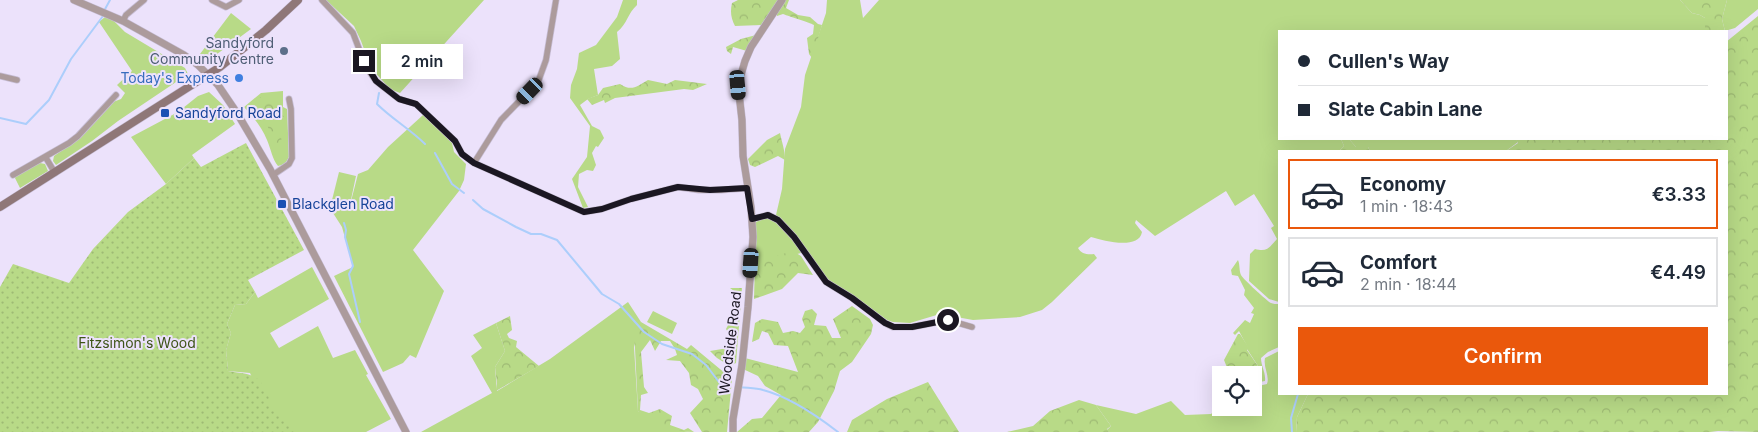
<!DOCTYPE html>
<html lang="en">
<head>
<meta charset="utf-8">
<style>
  body { margin:0; font-family:Inter,sans-serif; background:#f2f2f3; color:#1f2937; height:100vh; display:flex; flex-direction:column; font-size:19px; white-space:nowrap }
  * { box-sizing:border-box; margin:0 }
  p { font-size:16px; color:#747a83 }
  .icon { flex:none; width:28px; height:28px; fill:none; stroke:currentColor; stroke-width:2; stroke-linecap:round; stroke-linejoin:round }
  .map { position:relative; flex:1; overflow:hidden }
  .panel { position:absolute; left:1278px; top:150px; width:450px; height:245px; display:flex; flex-direction:column; background:#fff; border-radius:0px; box-shadow:0 5px 20px #0002 }
  .panel>* { flex:none }
  .hud { position:absolute; left:1278px; top:30px; width:450px; height:110px; border-radius:0px; box-shadow:0 5px 20px #0002; display:grid; align-content:center; height:110px; padding:0 20px; background:#fff }
  .controls { position:absolute; left:1212px; top:366px; display:grid; gap:10px }
  .controls a { display:grid; place-items:center; width:50px; height:50px; border-radius:0px; background:#fff; box-shadow:0 5px 20px #0002; font-size:25px }
  .end { position:absolute; width:22px; height:22px; margin:-11px; border:6px solid #1b1722; background:#fff; box-shadow:0 0 0 2px #fff }
  .from { border-radius:50% }
  .bubble { position:absolute; height:35px; border-radius:0px; background:#fff; box-shadow:0 5px 20px #0002; font-size:16px; font-weight:600; line-height:35px; text-align:center }
  .car { position:absolute; width:15px; height:30px; margin:-15px -8px; border-radius:6px; box-shadow:0 0 4px 1px #0007; background:linear-gradient(#222 24%,#8ab4d8 0 40%,#222 0 76%,#8ab4d8 0 86%,#222 0) }
  .hud b { display:flex; align-items:center; gap:18px; height:48px; font-size:19px }
  .hud b+b { border-top:1px solid #e0e1e3 }
  .hud i { width:12px; height:12px; background:#1f2937 }
  ul { padding:9px 0 0; list-style:none }
  li { display:flex; align-items:center; gap:15px; height:70px; margin:0 10px 8px; padding:0 10px; border:2px solid #e0e1e3; border-radius:0px }
  li div { flex:1 }
  li b { display:block; font-size:19px }
  li em { font-style:normal; font-weight:600 }
  li.current { border-color:#ea580c }
  li>.icon { width:45px; height:45px; stroke-width:1.5 }
  .action { display:flex; gap:10px; margin-top:auto; padding:10px 20px }
  .action a { flex:1; height:58px; border-radius:0px; background:#ea580c; color:#fff; font-size:20px; font-weight:600; line-height:58px; text-align:center }
  .map>svg:first-child { display:block }
  .green { fill:#b8da87 }
  .forest { fill:url(#forest-crowns) }
  .park { fill:url(#park-dots) }
  .lines { fill:none; stroke-linecap:round; stroke-linejoin:round }
  .stream { stroke:#accefb; stroke-width:2 }
  .minor-casing { stroke:#c6bdd4; stroke-width:7 }
  .tertiary-casing { stroke:#c6bdd4; stroke-width:8 }
  .secondary-casing { stroke:#c6bdd4; stroke-width:9 }
  .minor { stroke:#ac9b9c; stroke-width:5.5 }
  .tertiary { stroke:#ac9b9c; stroke-width:7 }
  .secondary { stroke:#8f7778; stroke-width:8 }
  .route { stroke:#1b1722; stroke-width:6 }
  .service-dot { fill:#5c6f8a; stroke:#ece2fb; stroke-width:2 }
  .shop-dot { fill:#3f7fe0; stroke:#ece2fb; stroke-width:2 }
  .transit-dot { fill:#1a4fb4; stroke:#ece2fb; stroke-width:2 }
  .labels { text-anchor:middle; stroke-width:4; stroke-linejoin:round; paint-order:stroke }
  .service-label { font-size:14px; fill:#4e5e75; stroke:#ece2fb; text-anchor:end }
  .shop-label { font-size:14px; fill:#366cbe; stroke:#ece2fb; text-anchor:end }
  .transit-label { font-size:14px; fill:#164399; stroke:#ece2fb; text-anchor:start }
  .park-label { font-size:14px; fill:#3e5417; stroke:#ece2fb }
  .street-label { font-size:14px; fill:#1b1722; stroke:#ece2fb }
</style>
</head>
<body>
<div class="map">
<svg width="1758" height="432" viewBox="0 0 1758 432">
  <defs>
    <pattern id="forest-crowns" width="20" height="18" patternUnits="userSpaceOnUse" patternTransform="scale(1.25)"><rect width="20" height="18" fill="#b8da87"/><path d="M2 6a3 3 0 1 1 6 0M12 15a3 3 0 1 1 6 0" fill="none" stroke="#9eba74"/></pattern>
    <pattern id="park-dots" width="8" height="8" patternUnits="userSpaceOnUse" patternTransform="scale(1.25)"><rect width="8" height="8" fill="#b8da87"/><path d="M2 2h.1M6 6h.1" fill="none" stroke="#9eba74" stroke-width="1.8" stroke-linecap="round"/></pattern>
  </defs>
  <rect width="100%" height="100%" fill="#ece2fb"/>
  <path class="green" d="M 326,0 L 484,0 L 400,93 L 390,89 L 371,68 L 361,41 L 354,26 Z
    M 623,0 L 637,0 L 637,5 C 627,14 628,23 617,32 L 620,59 L 612,66 L 594,69 L 598,95 L 588,99 L 580,105 L 592,126 L 600,130 L 604,138 L 598,147 L 596,146 L 592,153 L 596,165 L 593,171 L 587,170 L 579,174 L 578,187 L 588,207 L 583,208 L 572,179 L 587,157 L 590,126 L 570,98 L 571,85 L 577,69 L 579,53 L 596,45 L 617,17 Z
    M 827,0 L 860,0 L 863,18 L 879,0 L 1680,0 L 1692,13 L 1700,15 L 1705,18 L 1705,31 L 1279,31 L 1279,139 L 1341,139 L 1344,146 L 1339,151 L 1279,151 L 1279,302 L 1269,299 L 1249,281 L 1250,254 L 1255,249 C 1267,252 1269,248 1277,239 L 1271,228 L 1274,226 L 1254,194 L 1235,206 L 1226,191 L 1155,236 L 1136,220 L 1135,223 L 1142,232 C 1139,250 1104,241 1091,237 L 1078,248 C 1081,254 1088,255 1094,254 L 1097,258 L 1052,302 L 1042,310 L 1020,317 L 973,320 L 940,314 L 910,323 L 893,322 L 887,320 L 860,300 L 830,282 L 818,271 L 802,243 L 776,215 L 782,189 L 785,149 L 801,107 L 805,75 L 826,13 Z
    M 1727,0 L 1758,0 L 1758,9 L 1735,28 L 1725,31 L 1722,19 Z
    M 231,13 L 251,29 L 213,57 L 207,58 L 200,54 Z
    M 105,17 L 114,21 L 125,32 L 185,68 L 188,74 L 118,121 L 92,141 L 56,165 L 53,161 L 54,156 L 81,137 L 113,102 L 121,99 L 125,93 L 117,85 L 132,71 L 99,22 Z
    M 283,91 L 283,107 L 287,109 L 289,157 L 285,164 L 278,166 C 272,159 271,149 267,140 C 262,127 253,117 244,107 L 261,93 Z
    M 209,92 L 223,105 L 235,124 L 192,155 L 194,158 L 166,184 L 131,137 L 178,112 L 198,96 Z
    M 423,115 L 452,143 L 454,152 L 466,164 L 464,180 L 459,191 L 413,250 L 444,291 L 416,358 L 410,355 L 403,363 L 383,372 L 334,276 L 353,267 L 342,227 L 333,213 L 331,204 L 339,172 L 356,176 L 349,209 L 358,174 L 368,170 L 388,147 Z
    M 1349,139 L 1516,139 L 1518,142 L 1506,151 L 1370,151 L 1368,147 L 1356,147 Z
    M 40,163 L 45,164 L 48,171 L 20,188 L 14,176 Z
    M 766,217 C 768,218 772,218 774,219 C 782,223 799,245 801,253 L 752,266 L 756,222 Z
    M 1238,260 C 1240,264 1239,271 1241,275 C 1243,279 1267,301 1271,303 C 1273,304 1276,304 1279,304 L 1279,347 L 1268,352 L 1261,358 C 1261,366 1266,373 1265,381 L 1254,383 L 1254,375 L 1251,375 L 1260,369 L 1247,349 L 1248,348 L 1239,331 L 1235,335 L 1233,333 L 1245,320 L 1250,323 L 1254,314 L 1251,313 L 1254,308 L 1244,295 L 1245,290 L 1238,276 L 1232,275 L 1231,270 Z
    M 312,267 L 329,299 L 270,333 L 279,348 L 318,326 L 333,358 L 355,350 L 368,374 L 366,375 L 391,419 L 366,432 L 276,432 L 250,373 L 228,371 L 226,350 L 231,333 L 227,324 L 235,305 L 246,304 L 255,292 L 258,298 Z
    M 628,302 L 641,322 L 634,347 L 638,411 L 671,427 L 688,432 L 421,432 L 492,393 L 471,356 L 482,348 L 473,335 L 496,323 L 505,351 L 495,367 L 497,391 L 550,359 Z
    M 653,311 L 677,323 L 672,334 L 647,322 Z
    M 1279,351 L 1279,394 L 1308,394 L 1297,417 L 1296,432 L 1109,432 L 1107,430 L 1111,426 L 1096,405 L 1136,414 L 1171,401 L 1185,415 L 1211,414 L 1220,406 L 1221,396 L 1221,408 L 1254,408 L 1254,387 L 1267,384 C 1270,376 1263,367 1265,358 Z"/>
  <path class="forest" d="M 738,0 L 779,0 L 761,25 L 735,26 C 731,18 730,12 732,3 Z
    M 786,0 L 789,0 L 786,8 L 798,15 L 810,17 L 818,24 L 822,25 L 812,58 L 809,54 L 807,38 L 813,34 L 814,25 C 809,22 790,17 783,14 L 777,16 L 777,12 Z
    M 1680,0 L 1727,0 L 1722,19 L 1725,31 L 1705,31 L 1705,18 L 1700,15 L 1692,13 Z
    M 1758,16 L 1758,432 L 1718,431 L 1710,432 L 1296,432 L 1297,417 L 1308,394 L 1726,394 L 1726,151 L 1506,151 L 1518,143 L 1516,139 L 1726,139 L 1726,42 Z
    M 756,35 L 747,51 L 733,47 L 731,54 L 727,51 L 726,47 L 741,39 Z
    M 648,80 L 667,84 L 675,80 L 707,84 L 693,90 L 684,89 L 615,98 L 605,103 L 604,100 L 592,105 L 587,99 L 598,95 L 603,88 L 620,84 C 632,92 637,86 648,80 Z
    M 275,95 L 276,106 L 283,111 L 284,117 L 275,113 L 269,115 C 276,124 282,136 283,147 L 274,150 L 268,127 L 257,120 L 254,111 L 249,106 L 262,96 Z
    M 780,133 C 782,143 785,150 785,160 L 778,156 L 755,167 L 750,165 L 748,159 L 767,140 Z
    M 1341,139 L 1349,139 L 1356,147 L 1368,147 L 1370,151 L 1339,151 L 1344,146 Z
    M 793,251 L 801,256 L 813,275 L 798,273 L 782,289 L 754,299 L 755,262 Z
    M 730,288 L 742,288 L 736,363 L 730,366 L 717,358 L 710,351 L 728,348 L 734,343 L 726,329 L 735,312 L 738,294 Z
    M 852,306 L 870,319 L 873,325 L 871,334 L 852,362 L 840,371 L 834,391 L 818,422 L 809,432 L 737,432 L 752,419 L 762,418 L 781,395 L 765,386 L 758,376 L 743,369 L 745,358 L 798,372 L 788,346 L 774,345 L 768,333 L 762,331 L 759,339 L 752,342 L 755,323 L 762,319 L 778,322 L 783,333 L 793,331 L 800,333 L 805,327 L 802,319 L 805,311 L 812,309 L 817,314 L 814,325 L 826,326 L 832,338 L 841,338 L 833,319 Z
    M 510,316 L 512,330 L 507,334 L 509,338 L 517,341 L 516,347 L 539,366 L 496,391 L 497,384 L 495,367 L 505,351 L 496,323 Z
    M 641,322 L 687,349 L 691,345 L 732,379 L 727,432 L 702,432 L 690,413 L 703,399 L 698,389 L 691,385 L 689,373 L 680,361 L 666,360 L 677,355 L 675,349 L 670,341 L 661,341 L 655,351 L 650,340 L 641,352 L 644,387 L 648,393 L 641,395 L 640,410 L 649,413 L 660,409 L 672,416 L 670,425 L 684,430 L 688,428 L 694,432 C 674,432 654,424 638,411 L 634,328 Z
    M 1238,334 L 1240,334 L 1249,348 L 1247,350 L 1260,369 L 1251,375 L 1230,375 L 1224,360 Z
    M 928,382 L 959,432 L 847,432 L 852,420 L 887,399 Z
    M 1079,400 L 1096,405 L 1111,426 L 1107,429 L 1109,432 L 1007,432 L 1033,426 L 1050,411 Z"/>
  <path class="park" d="M 246,143 L 304,250 L 248,280 L 255,292 L 246,304 L 235,305 L 227,324 L 231,333 L 226,350 L 228,371 C 250,375 258,372 268,395 C 269,399 271,405 274,409 C 283,418 288,418 294,432 L 0,432 L 0,287 L 13,264 L 69,283 L 93,249 L 128,212 L 166,184 L 194,158 L 201,167 Z"/>
  <g class="lines">
    <path class="stream" d="M 104,11 L 110,0
      M 379,93 L 377,104 C 392,119 410,129 425,144
      M 0,118 L 26,124 L 49,100 L 71,59 L 103,16
      M 435,153 L 452,184 L 464,193
      M 473,200 L 483,209 L 516,227 L 531,234 L 541,234 L 557,240 L 602,294 L 619,304 L 644,332 L 662,344 L 692,354 L 706,365 L 722,386
      M 344,223 L 346,230 L 345,237 L 353,266 L 349,274 L 360,322
      M 740,387 C 747,388 756,388 763,390 C 790,397 816,415 838,432
      M 1292,432 L 1291,418 L 1298,394"/>
    <defs>
      <path id="minor" d="M 212,0 L 226,7 L 239,0
        M 322,0 L 353,33 L 366,67 L 376,81 L 399,99 L 416,104 L 455,141 L 462,154 L 474,163 L 584,212 L 602,209 L 631,199 L 678,187 L 699,190 L 721,190 L 747,188
        M 123,21 L 126,15 L 144,0
        M 0,76 L 17,80
        M 46,158 L 55,173
        M 474,163 L 501,120 L 538,82 L 546,60 L 556,0
        M 13,175 L 69,143 L 78,136 L 116,95
        M 273,175 L 289,164 L 292,158 L 291,109 L 289,99
        M 752,219 L 768,215 L 778,220 L 794,237 L 826,282 L 852,298 L 885,323 L 893,327 L 912,327 L 948,320 L 972,327"/>
      <path id="tertiary" d="M 74,0 L 123,21 L 184,55 L 198,65 L 218,85 L 237,113 L 270,169 L 406,432
        M 733,432 L 733,419 L 742,365 L 748,307 L 753,237 L 751,207 L 743,156 L 742,120 L 738,85 L 745,61 L 751,47 L 782,0"/>
      <path id="secondary" d="M 0,207 L 220,67 L 266,30 L 298,0"/>
    </defs>
    <use href="#minor" class="minor-casing"/>
    <use href="#tertiary" class="tertiary-casing"/>
    <use href="#secondary" class="secondary-casing"/>
    <use href="#minor" class="minor"/>
    <use href="#tertiary" class="tertiary"/>
    <use href="#secondary" class="secondary"/>
  </g>
  <g class="lines">
    <path class="route" d="M 364,61 L 376,81 L 399,99 L 416,104 L 455,141 L 462,154 L 474,163 L 584,212 L 602,209 L 631,199 L 678,187 L 710,190 L 747,188 L 752,219 L 768,215 L 778,220 L 794,237 L 826,282 L 852,298 L 885,323 L 894,327 L 912,327 L 948,320"/>
  </g>
  <circle class="service-dot" cx="284" cy="51" r="5"/>
  <circle class="shop-dot" cx="239" cy="78" r="5"/>
  <g class="transit-dot">
    <rect x="160" y="108" width="10" height="10" rx="2.5"/>
    <rect x="277" y="199" width="10" height="10" rx="2.5"/>
  </g>
  <g class="labels">
    <g class="service-label">
      <text x="274" y="48">Sandyford<tspan x="274" dy="16">Community Centre</tspan></text>
    </g>
    <g class="shop-label">
      <text x="229" y="83">Today's Express</text>
    </g>
    <g class="transit-label">
      <text x="175" y="118">Sandyford Road</text>
      <text x="292" y="209">Blackglen Road</text>
    </g>
    <g class="park-label">
      <text x="137" y="348">Fitzsimon's Wood</text>
    </g>
    <g class="street-label">
      <text transform="translate(730 343) rotate(-83)" y="5">Woodside Road</text>
    </g>
  </g>
</svg>
<div class="controls">
<a><svg class="icon" aria-label="locate" viewBox="0 0 24 24"><circle cx="12" cy="12" r="6"/><path d="M12 2v4M12 18v4M2 12h4M18 12h4"/></svg></a>
</div>
<i class="end from" style="left:948px;top:320px"></i>
<i class="end" style="left:364px;top:61px"></i>
<div class="bubble" style="left:381px;top:44px;width:82px">2 min</div>
<i class="car" style="left:738px;top:85px;rotate:175deg"></i>
<i class="car" style="left:530px;top:91px;rotate:224deg"></i>
<i class="car" style="left:751px;top:263px;rotate:184deg"></i>
<div class="hud">
<b><i class="from"></i>Cullen's Way</b>
<b><i></i>Slate Cabin Lane</b>
</div>
<section class="panel">
<ul>
<li class="current"><svg class="icon" aria-label="car" viewBox="0 0 24 24"><path d="M5 17H2v-5l4-1 3-4h7l3 4 3 1v5h-3M9 17h6M6 11h13"/><circle cx="7" cy="17" r="2"/><circle cx="17" cy="17" r="2"/></svg><div><b>Economy</b><p>1 min · 18:43</p></div><em>€3.33</em></li>
<li><svg class="icon" aria-label="car" viewBox="0 0 24 24"><path d="M5 17H2v-5l4-1 3-4h7l3 4 3 1v5h-3M9 17h6M6 11h13"/><circle cx="7" cy="17" r="2"/><circle cx="17" cy="17" r="2"/></svg><div><b>Comfort</b><p>2 min · 18:44</p></div><em>€4.49</em></li>
</ul>
<div class="action"><a>Confirm</a></div>
</section>
</div>
</body>
</html>
